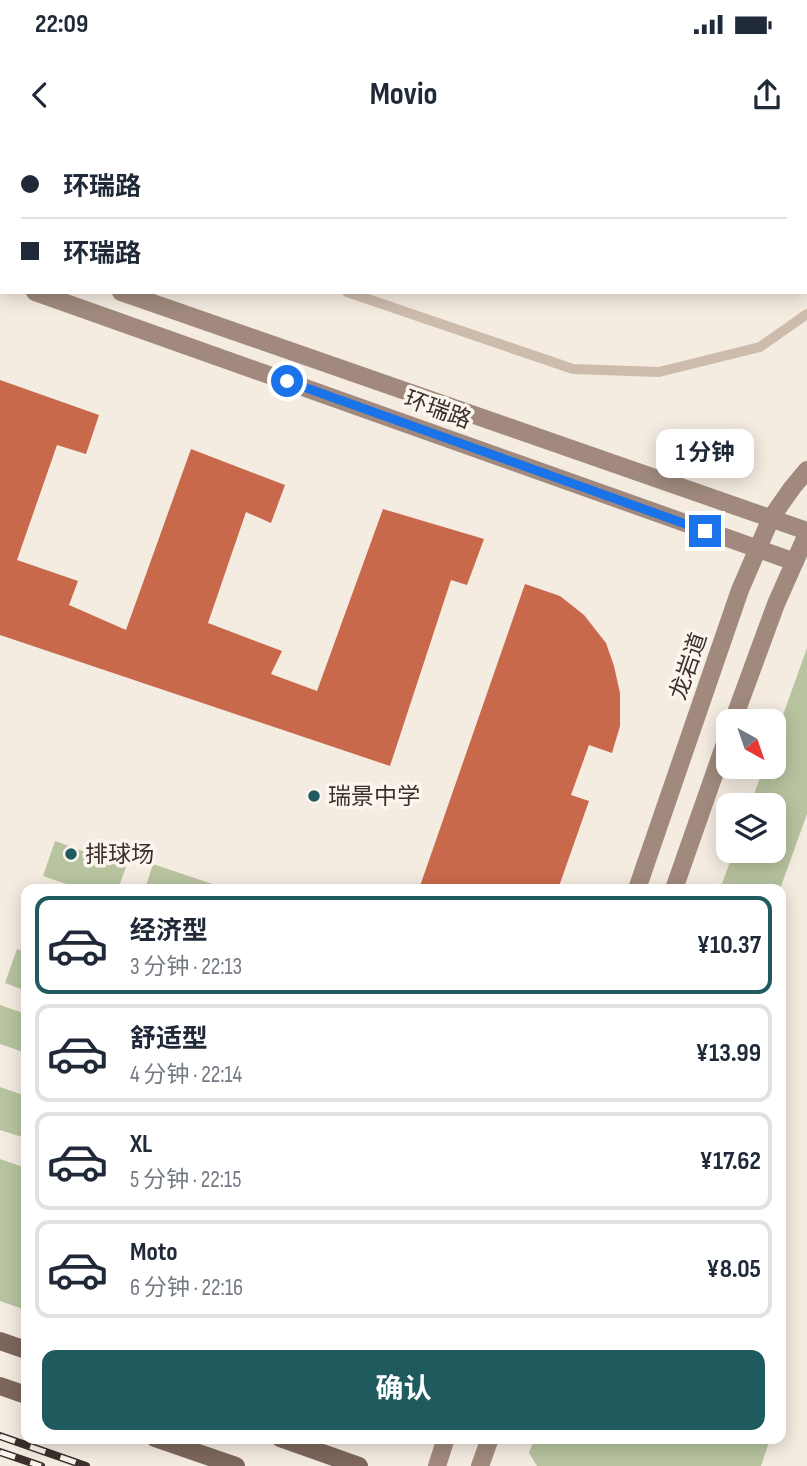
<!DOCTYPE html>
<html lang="zh">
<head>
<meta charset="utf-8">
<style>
  body { margin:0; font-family:"Sofia Sans Condensed","Noto Sans SC",sans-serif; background:#f2f2f3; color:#1f2937; height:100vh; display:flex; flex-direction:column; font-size:26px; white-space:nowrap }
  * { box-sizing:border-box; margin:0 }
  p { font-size:23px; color:#747a83 }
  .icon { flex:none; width:38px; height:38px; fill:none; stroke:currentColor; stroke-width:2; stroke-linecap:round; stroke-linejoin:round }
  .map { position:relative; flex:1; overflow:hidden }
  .panel { position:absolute; left:21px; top:744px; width:765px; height:560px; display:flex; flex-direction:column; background:#fff; border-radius:14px; box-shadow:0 4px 18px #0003 }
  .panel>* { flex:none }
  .guide { position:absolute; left:0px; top:0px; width:808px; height:154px; box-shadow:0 4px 18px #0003; display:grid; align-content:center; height:154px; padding:0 21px; background:#fff }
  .needle { width:46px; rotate:140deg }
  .tools { position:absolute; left:716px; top:569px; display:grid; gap:14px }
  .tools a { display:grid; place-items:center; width:70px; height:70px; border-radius:14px; background:#fff; box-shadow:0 4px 18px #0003; font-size:35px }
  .end { position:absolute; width:32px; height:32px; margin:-16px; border:9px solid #1a73e8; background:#fff; box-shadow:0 0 0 4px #fff }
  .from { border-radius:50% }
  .bubble { position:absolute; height:49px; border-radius:14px; background:#fff; box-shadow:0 4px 18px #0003; font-size:23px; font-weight:700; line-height:49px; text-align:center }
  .guide b { display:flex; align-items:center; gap:24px; height:66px; font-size:26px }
  .guide b+b { border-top:2px solid #e0e1e3 }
  .guide i { width:18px; height:18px; background:#1f2937 }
  ul { padding:12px 0 0; list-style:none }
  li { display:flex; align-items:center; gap:21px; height:98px; margin:0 14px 10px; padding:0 7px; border:4px solid #e0e1e3; border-radius:14px }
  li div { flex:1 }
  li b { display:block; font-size:26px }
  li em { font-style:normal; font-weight:700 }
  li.on { border-color:#1f5a5e }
  li>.icon { width:63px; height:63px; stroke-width:1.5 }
  .button { display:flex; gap:14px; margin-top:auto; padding:14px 21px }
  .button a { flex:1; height:80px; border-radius:14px; background:#1f5a5e; color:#fff; font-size:28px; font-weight:700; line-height:80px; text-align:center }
  .status { display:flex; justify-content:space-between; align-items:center; height:49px; padding:0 35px; background:#fff; direction:ltr }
  .status svg { height:19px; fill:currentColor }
  header { display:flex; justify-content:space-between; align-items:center; height:91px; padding:0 21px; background:#fff; font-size:32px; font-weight:700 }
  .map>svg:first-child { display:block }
  .green { fill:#b8c4a0 }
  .building { fill:#c8694b }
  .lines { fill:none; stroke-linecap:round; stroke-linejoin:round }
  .lane { stroke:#cdbbac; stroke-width:10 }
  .secondary { stroke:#a18a7d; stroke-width:18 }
  .primary { stroke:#7d675c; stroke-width:18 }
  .rail-casing { stroke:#3b302b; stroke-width:8 }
  .rail { stroke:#fbf5ee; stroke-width:5; stroke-dasharray:16; stroke-linecap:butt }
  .route { stroke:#1a73e8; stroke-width:9 }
  .poi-dot { fill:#1f5a5e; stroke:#fbf5ee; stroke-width:2.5 }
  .labels { text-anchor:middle; stroke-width:7; stroke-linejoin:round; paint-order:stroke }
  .street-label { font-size:23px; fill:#3b302b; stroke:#fbf5ee }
  .poi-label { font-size:23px; fill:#3b302b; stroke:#fbf5ee; text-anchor:start }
</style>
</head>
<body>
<div class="status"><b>22:09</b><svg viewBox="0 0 49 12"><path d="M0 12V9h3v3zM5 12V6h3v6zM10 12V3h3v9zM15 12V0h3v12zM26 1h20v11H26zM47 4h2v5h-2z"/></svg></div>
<header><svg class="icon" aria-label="back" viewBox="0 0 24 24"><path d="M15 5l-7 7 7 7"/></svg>Movio<svg class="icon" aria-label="share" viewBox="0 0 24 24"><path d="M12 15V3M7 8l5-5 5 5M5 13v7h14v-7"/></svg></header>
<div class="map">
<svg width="807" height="1326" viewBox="0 0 807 1326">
  <rect width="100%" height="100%" fill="#f4ebe1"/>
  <path class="green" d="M 807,508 L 807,674 L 780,749 L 720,749 L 734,711 L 774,710 L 774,665 L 750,665 L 764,627 L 774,626 L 774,600 Z
    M 55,701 L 126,727 L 118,749 L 81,749 L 43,736 Z
    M 153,724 L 227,749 L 145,749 Z
    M 17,809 L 26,812 L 26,851 L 5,843 Z
    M 0,865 L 26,874 L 26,913 L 0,904 Z
    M 0,947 L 26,956 L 26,984 L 22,997 L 0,990 Z
    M 0,1019 L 26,1028 L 26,1170 L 0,1161 Z
    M 534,1299 L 534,1298 L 770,1299 L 761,1326 L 537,1326 L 529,1313 Z"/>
  <path class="building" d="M 0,240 L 99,275 L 86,314 L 57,305 L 17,420 L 78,441 L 69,465 L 126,490 L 191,309 L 285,345 L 271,383 L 246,372 L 208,483 L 282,511 L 271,534 L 317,551 L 383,369 L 484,399 L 467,445 L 451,440 L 390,626 L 0,495 Z
    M 525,444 L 560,456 L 584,475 L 606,503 L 614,526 L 620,553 L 620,586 L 612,613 L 589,605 L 571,655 L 589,661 L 558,749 L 419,749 Z"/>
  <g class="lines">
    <path class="lane" d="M 0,34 L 2,35
      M 347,152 L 573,229 L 659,232 L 760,207 L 807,174"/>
    <path class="secondary" d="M 0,110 L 2,111
      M 0,141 L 2,141
      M 35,152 L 795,422
      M 121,152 L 807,391
      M 733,581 L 776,464 L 807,394
      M 637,749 L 740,450 L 771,378 L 792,348 L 807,330
      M 674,749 L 728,595
      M 437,1326 L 446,1298
      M 480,1326 L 490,1298"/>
    <path class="primary" d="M 0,1201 L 26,1210
      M 0,1246 L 26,1255
      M 155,1298 L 236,1326
      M 280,1298 L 359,1326"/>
    <defs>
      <path id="rail" d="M 0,1296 L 86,1326
        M 0,1312 L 41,1326"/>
    </defs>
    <use href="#rail" class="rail-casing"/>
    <use href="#rail" class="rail"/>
  </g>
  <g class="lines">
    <path class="route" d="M 287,241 L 705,391"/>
  </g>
  <g class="poi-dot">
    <circle cx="314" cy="656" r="7"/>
    <circle cx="71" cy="714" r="7"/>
  </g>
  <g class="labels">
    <g class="street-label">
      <text transform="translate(438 269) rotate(20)" y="8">环瑞路</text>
      <text transform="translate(688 526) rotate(-71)" y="8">龙岩道</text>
    </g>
    <g class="poi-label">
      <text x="328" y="664">瑞景中学</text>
      <text x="85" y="722">排球场</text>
    </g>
  </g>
</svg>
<div class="tools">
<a><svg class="needle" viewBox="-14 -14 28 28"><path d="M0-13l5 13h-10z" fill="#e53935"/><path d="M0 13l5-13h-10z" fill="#747a83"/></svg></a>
<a><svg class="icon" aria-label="layers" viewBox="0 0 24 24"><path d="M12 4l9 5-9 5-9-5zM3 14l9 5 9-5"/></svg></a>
</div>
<i class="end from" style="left:287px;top:241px"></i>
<i class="end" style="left:705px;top:391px"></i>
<div class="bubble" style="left:656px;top:289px;width:98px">1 分钟</div>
<div class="guide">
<b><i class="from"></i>环瑞路</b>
<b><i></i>环瑞路</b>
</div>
<section class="panel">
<ul>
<li class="on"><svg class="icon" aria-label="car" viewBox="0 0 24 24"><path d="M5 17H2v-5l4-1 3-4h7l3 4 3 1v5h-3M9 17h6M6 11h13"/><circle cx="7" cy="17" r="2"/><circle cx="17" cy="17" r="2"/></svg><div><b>经济型</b><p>3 分钟 · 22:13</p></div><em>¥10.37</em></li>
<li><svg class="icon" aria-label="car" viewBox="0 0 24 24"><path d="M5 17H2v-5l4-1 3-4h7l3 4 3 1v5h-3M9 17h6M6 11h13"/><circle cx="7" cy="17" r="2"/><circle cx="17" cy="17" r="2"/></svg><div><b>舒适型</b><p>4 分钟 · 22:14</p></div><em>¥13.99</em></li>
<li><svg class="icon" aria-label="car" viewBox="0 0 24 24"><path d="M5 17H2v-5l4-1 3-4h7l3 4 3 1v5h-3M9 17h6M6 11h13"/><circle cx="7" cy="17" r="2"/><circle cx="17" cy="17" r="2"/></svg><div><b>XL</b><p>5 分钟 · 22:15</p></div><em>¥17.62</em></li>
<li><svg class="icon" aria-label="car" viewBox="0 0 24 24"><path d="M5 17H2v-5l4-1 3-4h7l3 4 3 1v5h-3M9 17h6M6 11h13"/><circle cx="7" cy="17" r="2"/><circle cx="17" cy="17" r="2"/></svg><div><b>Moto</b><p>6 分钟 · 22:16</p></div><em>¥8.05</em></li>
</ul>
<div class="button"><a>确认</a></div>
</section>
</div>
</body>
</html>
